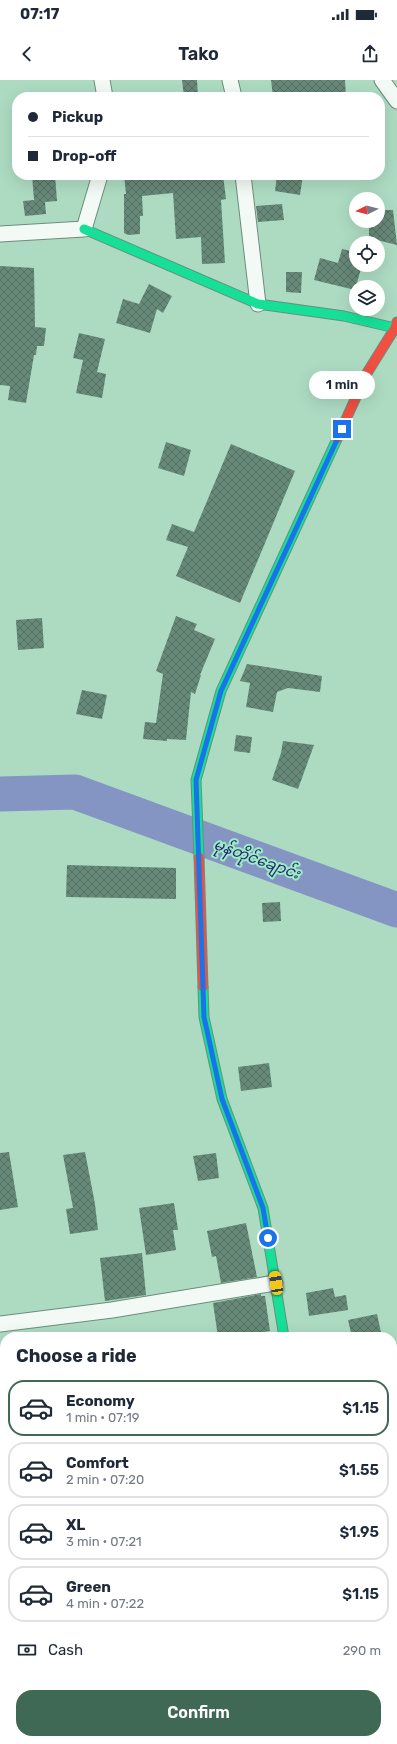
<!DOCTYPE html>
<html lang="en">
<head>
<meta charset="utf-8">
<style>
  body { margin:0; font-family:Rubik,"Noto Sans Myanmar",sans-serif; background:#f2f2f3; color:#1f2937; height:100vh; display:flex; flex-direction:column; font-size:15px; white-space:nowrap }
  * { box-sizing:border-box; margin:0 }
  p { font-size:13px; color:#747a83 }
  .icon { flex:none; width:22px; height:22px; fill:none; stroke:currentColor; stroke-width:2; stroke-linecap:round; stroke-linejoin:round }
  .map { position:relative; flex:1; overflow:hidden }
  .drawer { position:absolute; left:0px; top:1252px; width:397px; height:412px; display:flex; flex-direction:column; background:#fff; border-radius:16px 16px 0 0; box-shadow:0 4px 16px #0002 }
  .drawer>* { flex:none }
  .top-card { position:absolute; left:12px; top:12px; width:373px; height:88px; border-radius:16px; box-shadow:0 4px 16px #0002; display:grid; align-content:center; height:88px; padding:0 16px; background:#fff }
  .needle { width:26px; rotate:264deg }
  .fabs { position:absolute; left:349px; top:112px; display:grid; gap:8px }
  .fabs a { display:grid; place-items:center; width:36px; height:36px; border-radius:50%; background:#fff; box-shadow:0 4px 16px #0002; font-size:20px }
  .end { position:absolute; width:18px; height:18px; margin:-9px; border:5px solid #1a73e8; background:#fff; box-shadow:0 0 0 2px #fff }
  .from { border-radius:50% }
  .bubble { position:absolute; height:28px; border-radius:14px; background:#fff; box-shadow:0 4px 16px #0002; font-size:13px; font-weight:600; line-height:28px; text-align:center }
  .car { position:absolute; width:12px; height:24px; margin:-12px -6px; border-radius:5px; box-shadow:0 0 3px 1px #0007; background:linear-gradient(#f5c518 24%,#345 0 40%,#f5c518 0 76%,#345 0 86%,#f5c518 0) }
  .top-card b { display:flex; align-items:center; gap:14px; height:38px; font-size:15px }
  .top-card b+b { border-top:1px solid #e0e1e3 }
  .top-card i { width:10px; height:10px; background:#1f2937 }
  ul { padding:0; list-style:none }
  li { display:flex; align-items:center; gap:12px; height:56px; margin:0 8px 6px; padding:0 8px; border:2px solid #e0e1e3; border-radius:16px }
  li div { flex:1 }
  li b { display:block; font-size:15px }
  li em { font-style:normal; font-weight:600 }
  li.selected { border-color:#406955 }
  li>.icon { width:36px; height:36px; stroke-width:1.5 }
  h2 { padding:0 16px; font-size:18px; line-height:48px }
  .pay { display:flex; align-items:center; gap:10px; height:44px; padding:0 16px; font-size:15px }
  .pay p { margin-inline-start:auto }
  .primary-button { display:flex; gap:8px; margin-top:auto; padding:8px 16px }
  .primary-button a { flex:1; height:46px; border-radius:16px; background:#406955; color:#fff; font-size:16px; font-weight:600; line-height:46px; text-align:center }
  .status { display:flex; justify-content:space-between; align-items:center; height:28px; padding:0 20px; background:#fff; direction:ltr }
  .status svg { height:11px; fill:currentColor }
  header { display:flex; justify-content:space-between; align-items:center; height:52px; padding:0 16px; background:#fff; font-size:18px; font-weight:600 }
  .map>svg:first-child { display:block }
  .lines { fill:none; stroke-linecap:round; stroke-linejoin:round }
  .river { stroke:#8495c4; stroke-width:35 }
  .building { fill:url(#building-cross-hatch) }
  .street-casing { stroke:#6c8d7c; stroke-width:17 }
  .fast-casing { stroke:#6c8d7c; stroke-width:11 }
  .jam-casing { stroke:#6c8d7c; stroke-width:11 }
  .street { stroke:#f3faf6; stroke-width:15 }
  .fast { stroke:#16e098; stroke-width:9 }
  .jam { stroke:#f24e42; stroke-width:9 }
  .route { stroke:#1a73e8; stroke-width:5 }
  .labels { text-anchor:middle; stroke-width:4; stroke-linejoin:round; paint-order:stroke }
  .water-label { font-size:15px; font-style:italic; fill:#2a1e7a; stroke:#9aeec0 }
</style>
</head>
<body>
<div class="status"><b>07:17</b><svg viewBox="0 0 49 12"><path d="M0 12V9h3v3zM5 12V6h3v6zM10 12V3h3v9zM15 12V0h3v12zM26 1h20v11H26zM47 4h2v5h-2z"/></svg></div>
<header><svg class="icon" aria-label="back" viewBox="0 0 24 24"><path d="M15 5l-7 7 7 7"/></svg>Tako<svg class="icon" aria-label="share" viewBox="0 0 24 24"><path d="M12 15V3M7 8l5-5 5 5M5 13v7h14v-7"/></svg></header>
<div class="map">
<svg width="397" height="1664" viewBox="0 0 397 1664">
  <defs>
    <pattern id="building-cross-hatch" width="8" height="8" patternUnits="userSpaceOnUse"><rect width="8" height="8" fill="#678978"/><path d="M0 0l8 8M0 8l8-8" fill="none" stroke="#537062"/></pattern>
  </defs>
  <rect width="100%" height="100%" fill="#addbc2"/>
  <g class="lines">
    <path class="river" d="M 0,714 L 75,712 L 397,830"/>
  </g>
  <path class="building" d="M 182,0 L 197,0 L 198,17 L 184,17 Z
    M 271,0 L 345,0 L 346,17 L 273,17 Z
    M 32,95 L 55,95 L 57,121 L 45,122 L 46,134 L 25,136 L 23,121 L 34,120 Z
    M 124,95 L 223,95 L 226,119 L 221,120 L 225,183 L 202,184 L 201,157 L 176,159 L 173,113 L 142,116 L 143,136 L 140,136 L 140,154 L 128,155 L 124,153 L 124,114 L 126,114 Z
    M 277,95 L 303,95 L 300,115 L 275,111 Z
    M 282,124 L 284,140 L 258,142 L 256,126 Z
    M 378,130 L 393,130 L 397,165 L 369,158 L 369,141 L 378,141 Z
    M 342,169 L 356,172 L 356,185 L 362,185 L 355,210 L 314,200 L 320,178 L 338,183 Z
    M 0,186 L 34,188 L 35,247 L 46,248 L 44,266 L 37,266 L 36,275 L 34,275 L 26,323 L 8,320 L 10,306 L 0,305 Z
    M 286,192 L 302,192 L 301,213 L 286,212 Z
    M 149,204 L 172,216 L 163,233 L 157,229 L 150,253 L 116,243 L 123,219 L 139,224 Z
    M 79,253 L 105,259 L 97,292 L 106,294 L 102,318 L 76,313 L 83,280 L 73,278 Z
    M 166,362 L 191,370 L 184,396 L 158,388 Z
    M 231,364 L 295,391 L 240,523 L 176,496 L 188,467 L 166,460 L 172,444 L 194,452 Z
    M 176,536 L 197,544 L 194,550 L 215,559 L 200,595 L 201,595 L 195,614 L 191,612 L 186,660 L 167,659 L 167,661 L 143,659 L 145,642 L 156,643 L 163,594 L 156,591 Z
    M 42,538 L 44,568 L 18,570 L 16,540 Z
    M 247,584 L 322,596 L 320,612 L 288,608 L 277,612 L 273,632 L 246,627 L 250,603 L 240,601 Z
    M 82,610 L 107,615 L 102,639 L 76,634 Z
    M 236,655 L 252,657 L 250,673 L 234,671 Z
    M 283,661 L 314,665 L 298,709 L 272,700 L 281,673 Z
    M 67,785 L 176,788 L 176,819 L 66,817 Z
    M 280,822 L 281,841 L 263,842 L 262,823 Z
    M 269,983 L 272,1007 L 241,1011 L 238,987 Z
    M 9,1072 L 18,1127 L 0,1130 L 0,1073 Z
    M 85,1072 L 95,1124 L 98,1150 L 70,1154 L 66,1129 L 73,1128 L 63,1075 Z
    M 216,1073 L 219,1098 L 198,1101 L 193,1076 Z
    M 174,1123 L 178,1150 L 173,1150 L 176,1170 L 146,1175 L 139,1128 Z
    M 246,1143 L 257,1197 L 221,1203 L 216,1176 L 212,1177 L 207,1151 Z
    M 142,1173 L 146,1215 L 105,1221 L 100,1178 Z
    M 333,1208 L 335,1217 L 346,1215 L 348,1230 L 309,1236 L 306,1213 Z
    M 261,1214 L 261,1216 L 265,1216 L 270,1251 L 231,1257 L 218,1257 L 213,1223 Z
    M 377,1234 L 382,1257 L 352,1257 L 348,1240 Z"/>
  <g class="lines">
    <defs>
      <path id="street" d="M 102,0 L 105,17
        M 230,0 L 234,17
        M 382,0 L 397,21
        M 243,95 L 258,224
        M 0,154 L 84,149 L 100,95
        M 0,1244 L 112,1230 L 275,1203
        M 62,1659 L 62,1664"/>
      <path id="fast" d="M 84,149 L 258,224 L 344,236 L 395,248
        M 199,777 L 196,700 L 221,611 L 337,359
        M 203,907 L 204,937 L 222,1019 L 263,1128 L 284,1257
        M 297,1664 L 298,1659"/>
      <path id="jam" d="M 337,359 L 367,293 L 395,248 L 397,242
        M 199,777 L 203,907"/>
    </defs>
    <use href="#street" class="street-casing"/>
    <use href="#fast" class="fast-casing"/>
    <use href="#jam" class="jam-casing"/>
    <use href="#street" class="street"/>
    <use href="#fast" class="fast"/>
    <use href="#jam" class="jam"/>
  </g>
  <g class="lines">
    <path class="route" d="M 268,1158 L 263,1128 L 222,1019 L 204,937 L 196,700 L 221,611 L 342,349"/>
  </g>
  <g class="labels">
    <g class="water-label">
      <text transform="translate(257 779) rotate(20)" y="5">မုန်တိုင်ချောင်း</text>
    </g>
  </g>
</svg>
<div class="fabs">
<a><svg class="needle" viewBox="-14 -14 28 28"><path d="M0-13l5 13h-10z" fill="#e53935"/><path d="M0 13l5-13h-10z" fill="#747a83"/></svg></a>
<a><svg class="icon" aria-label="locate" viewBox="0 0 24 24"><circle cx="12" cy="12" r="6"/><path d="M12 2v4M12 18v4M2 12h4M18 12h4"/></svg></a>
<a><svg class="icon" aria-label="layers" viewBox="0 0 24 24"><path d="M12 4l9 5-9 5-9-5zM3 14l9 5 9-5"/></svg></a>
</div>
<i class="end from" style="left:268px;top:1158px"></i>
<i class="end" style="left:342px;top:349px"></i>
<div class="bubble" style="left:309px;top:291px;width:66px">1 min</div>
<i class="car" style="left:276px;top:1203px;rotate:351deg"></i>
<div class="top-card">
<b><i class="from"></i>Pickup</b>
<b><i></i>Drop-off</b>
</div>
<section class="drawer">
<h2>Choose a ride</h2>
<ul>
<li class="selected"><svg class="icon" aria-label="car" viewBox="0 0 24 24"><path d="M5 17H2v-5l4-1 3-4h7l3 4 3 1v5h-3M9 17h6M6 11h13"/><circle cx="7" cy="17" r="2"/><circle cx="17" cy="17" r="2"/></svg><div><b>Economy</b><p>1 min · 07:19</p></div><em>$1.15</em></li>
<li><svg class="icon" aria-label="car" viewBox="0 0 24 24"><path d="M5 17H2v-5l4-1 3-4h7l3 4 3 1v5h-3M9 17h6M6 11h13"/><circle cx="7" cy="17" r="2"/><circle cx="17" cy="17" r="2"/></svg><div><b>Comfort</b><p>2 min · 07:20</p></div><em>$1.55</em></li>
<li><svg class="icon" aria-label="car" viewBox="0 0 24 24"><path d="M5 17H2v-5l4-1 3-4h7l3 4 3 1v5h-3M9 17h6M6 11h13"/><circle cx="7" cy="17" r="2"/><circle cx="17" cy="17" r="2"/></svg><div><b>XL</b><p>3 min · 07:21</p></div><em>$1.95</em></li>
<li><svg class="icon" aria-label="car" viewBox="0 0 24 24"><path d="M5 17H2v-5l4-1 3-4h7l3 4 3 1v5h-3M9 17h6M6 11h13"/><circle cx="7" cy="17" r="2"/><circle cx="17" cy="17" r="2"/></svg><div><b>Green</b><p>4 min · 07:22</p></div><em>$1.15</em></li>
</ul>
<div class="pay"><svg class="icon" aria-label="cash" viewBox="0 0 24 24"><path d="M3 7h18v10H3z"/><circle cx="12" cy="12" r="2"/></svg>Cash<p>290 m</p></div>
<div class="primary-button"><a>Confirm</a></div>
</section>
</div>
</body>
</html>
